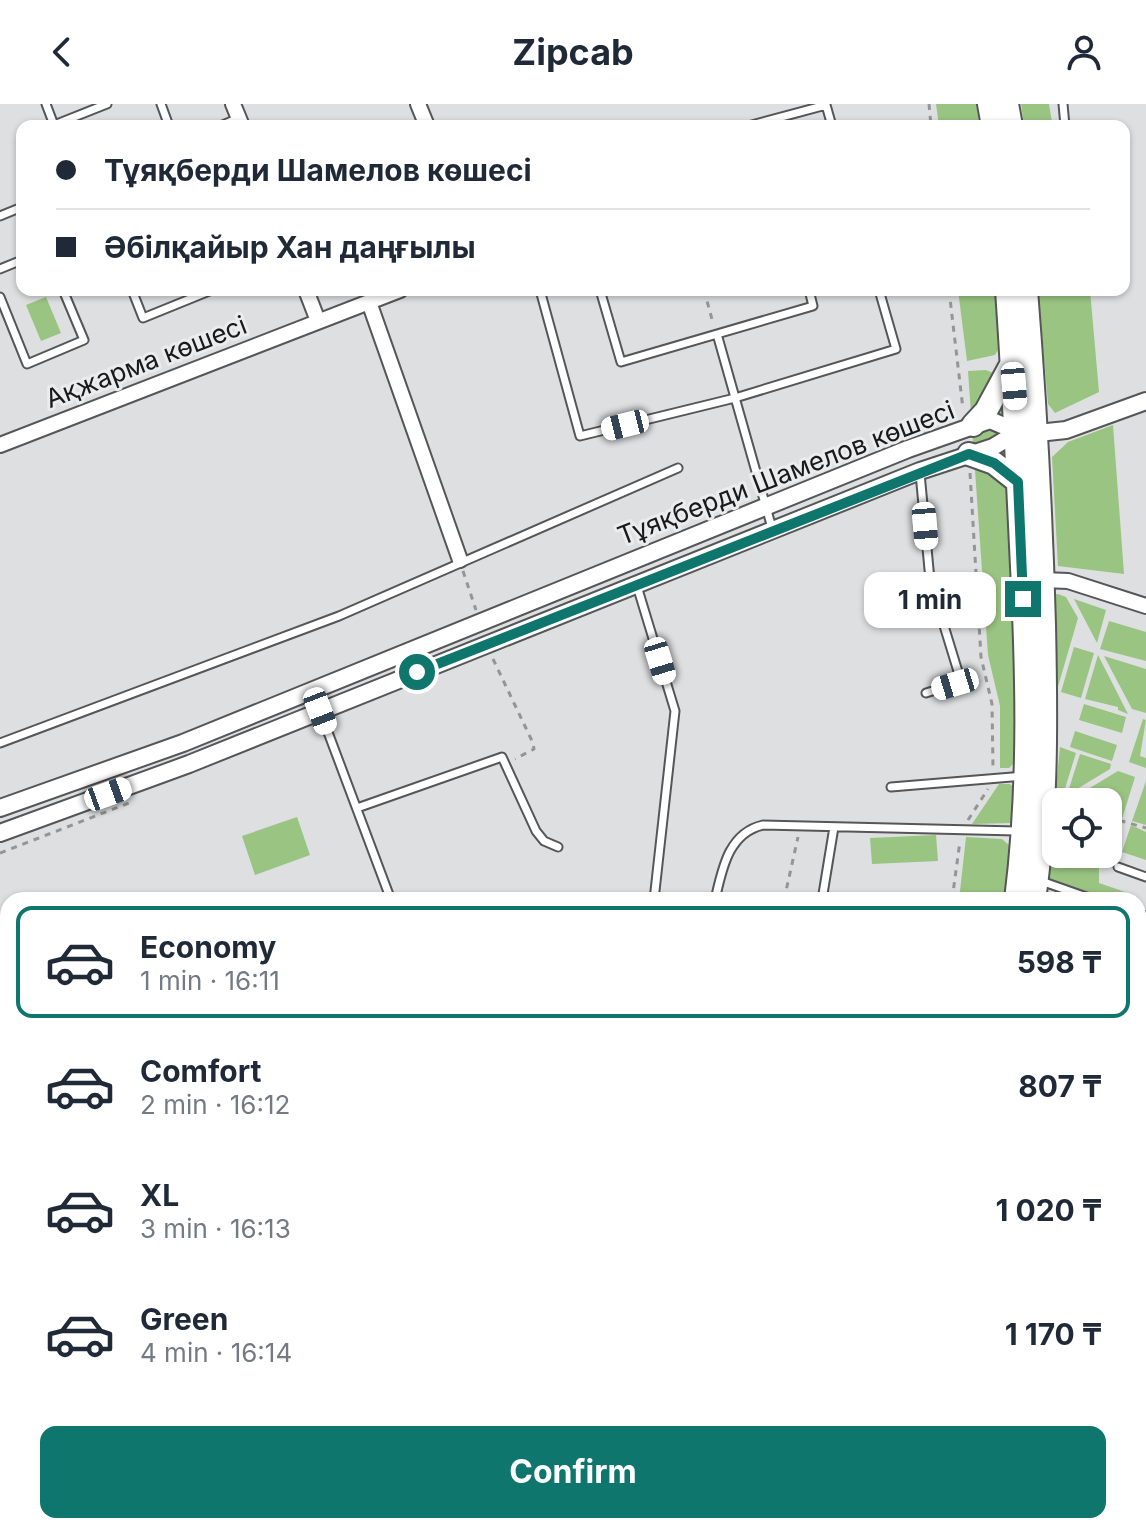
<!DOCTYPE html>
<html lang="en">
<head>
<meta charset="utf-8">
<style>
  body { margin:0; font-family:Inter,sans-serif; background:#f2f2f3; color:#1f2937; height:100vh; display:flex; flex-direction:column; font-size:30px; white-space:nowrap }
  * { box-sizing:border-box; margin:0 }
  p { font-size:26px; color:#747a83 }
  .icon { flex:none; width:44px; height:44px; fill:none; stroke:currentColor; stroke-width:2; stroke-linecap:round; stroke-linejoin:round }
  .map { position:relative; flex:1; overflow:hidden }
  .drawer { position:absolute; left:0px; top:788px; width:1146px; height:642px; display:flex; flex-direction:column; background:#fff; border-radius:24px 24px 0 0; box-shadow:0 2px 6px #0004 }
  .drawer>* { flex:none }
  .banner { position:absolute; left:16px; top:16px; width:1114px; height:176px; border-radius:16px; box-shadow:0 2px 6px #0004; display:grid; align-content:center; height:176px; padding:0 40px; background:#fff }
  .tools { position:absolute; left:1042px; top:684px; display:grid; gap:16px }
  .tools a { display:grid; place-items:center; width:80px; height:80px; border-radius:16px; background:#fff; box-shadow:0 2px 6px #0004; font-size:40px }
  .end { position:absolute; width:36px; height:36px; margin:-18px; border:10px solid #0f766e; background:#fff; box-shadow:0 0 0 4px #fff }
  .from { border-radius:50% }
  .bubble { position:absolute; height:56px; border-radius:16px; background:#fff; box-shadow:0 2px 6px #0004; font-size:26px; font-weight:700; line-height:56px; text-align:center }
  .car { position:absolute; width:24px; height:48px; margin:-24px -12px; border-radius:10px; box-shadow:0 0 6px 2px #0007; background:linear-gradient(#fff 24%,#345 0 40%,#fff 0 76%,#345 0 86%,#fff 0) }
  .banner b { display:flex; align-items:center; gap:28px; height:76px; font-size:30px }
  .banner b+b { border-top:2px solid #e0e1e3 }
  .banner i { width:20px; height:20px; background:#1f2937 }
  ul { padding:14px 0 0; list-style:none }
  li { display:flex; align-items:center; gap:24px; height:112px; margin:0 16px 12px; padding:0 24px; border:4px solid transparent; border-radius:16px }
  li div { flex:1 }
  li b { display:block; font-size:30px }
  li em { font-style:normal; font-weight:700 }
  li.active { border-color:#0f766e }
  li>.icon { width:72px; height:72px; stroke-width:1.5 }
  .button { display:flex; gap:16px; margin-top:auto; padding:16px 40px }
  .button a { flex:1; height:92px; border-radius:16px; background:#0f766e; color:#fff; font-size:32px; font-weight:700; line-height:92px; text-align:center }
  header { display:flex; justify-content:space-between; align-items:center; height:104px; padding:0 40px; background:#fff; font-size:36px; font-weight:700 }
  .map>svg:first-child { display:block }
  .green { fill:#9ac482 }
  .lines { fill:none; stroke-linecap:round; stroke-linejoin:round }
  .service-casing { stroke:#555657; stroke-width:11 }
  .minor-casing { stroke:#555657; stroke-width:18 }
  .tertiary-casing { stroke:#555657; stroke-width:20 }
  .primary-casing { stroke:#555657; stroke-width:26 }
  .path { stroke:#949595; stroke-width:3; stroke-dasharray:6 6; stroke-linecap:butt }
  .service { stroke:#fff; stroke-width:7 }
  .minor { stroke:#fff; stroke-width:14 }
  .tertiary { stroke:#fff; stroke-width:16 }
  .primary { stroke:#fff; stroke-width:22 }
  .route { stroke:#0f766e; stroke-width:10 }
  .labels { text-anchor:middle; stroke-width:6; stroke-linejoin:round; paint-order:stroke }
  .street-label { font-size:26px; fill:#181919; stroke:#ebeced }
</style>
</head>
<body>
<header><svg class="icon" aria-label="back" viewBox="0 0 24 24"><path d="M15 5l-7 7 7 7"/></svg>Zipcab<svg class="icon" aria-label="person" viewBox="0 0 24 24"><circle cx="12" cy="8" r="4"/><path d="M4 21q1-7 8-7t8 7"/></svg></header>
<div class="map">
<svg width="1146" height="1429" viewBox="0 0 1146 1429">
  <rect width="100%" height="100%" fill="#dedfe0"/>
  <path class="green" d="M 936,0 L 976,0 L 980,22 L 939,22 Z
    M 1021,0 L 1049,0 L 1052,18 L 1024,22 Z
    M 958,186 L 995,186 L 998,246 L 995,251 L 967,257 Z
    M 1038,186 L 1090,186 L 1099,288 L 1055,309 L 1048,300 Z
    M 46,193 L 61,229 L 41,237 L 26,201 Z
    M 986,266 L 1005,274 L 1014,439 L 1017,656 L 1009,664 L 1000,664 L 1000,602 L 988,551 L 968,267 Z
    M 1113,321 L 1124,470 L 1058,462 L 1052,353 L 1068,338 Z
    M 1058,490 L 1066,493 L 1078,514 L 1057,586 L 1049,584 L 1051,491 Z
    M 1074,495 L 1106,506 L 1097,539 Z
    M 1109,517 L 1146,528 L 1146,557 L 1100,545 Z
    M 1074,543 L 1094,549 L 1081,594 L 1061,588 Z
    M 1098,551 L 1128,610 L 1118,606 L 1118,603 L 1085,595 Z
    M 1104,552 L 1146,565 L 1146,609 L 1132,605 Z
    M 1084,600 L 1126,613 L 1122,629 L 1079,616 Z
    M 1143,615 L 1146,616 L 1140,652 L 1146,654 L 1146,664 L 1129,658 Z
    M 1075,627 L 1117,641 L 1112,657 L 1070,643 Z
    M 1060,643 L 1076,649 L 1062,694 L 1055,693 Z
    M 1080,650 L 1111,660 L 1110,665 L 1067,691 Z
    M 1118,667 L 1135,673 L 1122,715 L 1108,710 L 1108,698 L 1068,697 Z
    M 1146,677 L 1146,721 L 1132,717 Z
    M 999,680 L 1010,680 L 1015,684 L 1012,719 L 972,720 Z
    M 297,713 L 310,751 L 255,771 L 242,732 Z
    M 1131,721 L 1146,728 L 1146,756 L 1122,748 Z
    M 936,731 L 938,757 L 872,760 L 870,734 Z
    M 966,733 L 1002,735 L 1011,743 L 1005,796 L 959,796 Z
    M 1056,735 L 1056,750 L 1099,750 L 1099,779 L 1134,791 L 1132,796 L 1110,796 L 1045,774 Z
    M 1146,971 L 1146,1011 L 1138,1008 L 1138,977 Z"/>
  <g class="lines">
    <defs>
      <path id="service" d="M 46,0 L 54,21 L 107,0
        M 161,0 L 169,22
        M 1063,0 L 1065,22
        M 220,22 L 239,14
        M 748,22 L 826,1 L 832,22
        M 0,112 L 22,103
        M 0,165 L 22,156
        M 132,186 L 143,214 L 212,186
        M 540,186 L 580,332 L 735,294 L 896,245 L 879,186
        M 600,186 L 621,258 L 813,202 L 809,186
        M 0,193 L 27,260 L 84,236 L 63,186
        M 717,230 L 772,424
        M 920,369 L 930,476 L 960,574 L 955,580 L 926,589
        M 637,482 L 675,607 L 654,796
        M 320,607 L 391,796
        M 0,639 L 339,512 L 678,364
        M 891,683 L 1024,672
        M 357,704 L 502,653 L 536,727 L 544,737 L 558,743
        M 1118,763 L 1146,773
        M 1041,777 L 1095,796
        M 715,796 C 722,766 728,729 763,721 L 1017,727
        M 822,796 L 834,723
        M 1138,810 L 1146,812
        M 1138,1015 L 1146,1017
        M 1138,1035 L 1146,1037
        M 1138,1180 L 1146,1183
        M 1138,1384 L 1146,1387"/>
      <path id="minor" d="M 233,0 L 242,22
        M 418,0 L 427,22
        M 306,186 L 318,217
        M 369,198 L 460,456
        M 0,341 L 400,186
        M 1043,476 L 1068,477 L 1146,502"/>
      <path id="tertiary" d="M 1038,329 L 1066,326 L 1146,297
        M 0,704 L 183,639 L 908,345 L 990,316 L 1018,328
        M 0,729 L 189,660 L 920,367 L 993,343 L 1018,328"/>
      <path id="primary" d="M 989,0 L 993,22
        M 1007,0 L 1011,22
        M 1007,186 C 1013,272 1017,357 1021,442 C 1027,561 1031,678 1016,796
        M 1026,186 C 1035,298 1041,409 1044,521 C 1046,613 1047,706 1034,796
        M 973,321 L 986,307 L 1012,259
        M 969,350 L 994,359 L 1018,378
        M 869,1429 L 871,1422
        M 887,1429 L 889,1422"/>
    </defs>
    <use href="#service" class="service-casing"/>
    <use href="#minor" class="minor-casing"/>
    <use href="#tertiary" class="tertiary-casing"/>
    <use href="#primary" class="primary-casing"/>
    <path class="path" d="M 929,0 L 931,22
      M 704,186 L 713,219
      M 949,186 L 963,305
      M 970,369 L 981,553 L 992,600 L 993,663
      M 463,467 L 476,506
      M 493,555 L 533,639 L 534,645 L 515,655
      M 1108,713 L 1146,724
      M 968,716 L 988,685
      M 0,749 L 129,699
      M 784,796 L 798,733
      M 952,796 L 960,737
      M 1138,896 L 1143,908 L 1138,920
      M 1138,957 L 1146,931
      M 952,1422 L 971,1429
      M 825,1429 L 827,1422
      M 1003,1429 L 1006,1422"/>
    <use href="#service" class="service"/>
    <use href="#minor" class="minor"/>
    <use href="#tertiary" class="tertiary"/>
    <use href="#primary" class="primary"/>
  </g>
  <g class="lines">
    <path class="route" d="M 417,568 L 969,350 L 994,359 L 1018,378 L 1023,495"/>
  </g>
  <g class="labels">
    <g class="street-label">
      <text transform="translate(146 258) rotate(-21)" y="9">Ақжарма көшесі</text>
      <text transform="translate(786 369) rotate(-21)" y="9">Тұяқберди Шамелов көшесі</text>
    </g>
  </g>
</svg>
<div class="tools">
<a><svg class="icon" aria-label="locate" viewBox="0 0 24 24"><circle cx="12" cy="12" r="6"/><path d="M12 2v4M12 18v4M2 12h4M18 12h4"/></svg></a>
</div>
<i class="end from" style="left:417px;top:568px"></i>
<i class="end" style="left:1023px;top:495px"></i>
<div class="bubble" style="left:864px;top:468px;width:132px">1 min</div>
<i class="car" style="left:1014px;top:282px;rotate:175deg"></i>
<i class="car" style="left:625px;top:321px;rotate:256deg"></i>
<i class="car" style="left:925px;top:422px;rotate:175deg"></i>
<i class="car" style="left:660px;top:557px;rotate:163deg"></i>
<i class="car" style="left:955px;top:580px;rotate:253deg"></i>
<i class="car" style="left:320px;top:607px;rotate:159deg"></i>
<i class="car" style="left:108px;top:690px;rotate:70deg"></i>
<div class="banner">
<b><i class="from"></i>Тұяқберди Шамелов көшесі</b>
<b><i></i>Әбілқайыр Хан даңғылы</b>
</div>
<section class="drawer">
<ul>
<li class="active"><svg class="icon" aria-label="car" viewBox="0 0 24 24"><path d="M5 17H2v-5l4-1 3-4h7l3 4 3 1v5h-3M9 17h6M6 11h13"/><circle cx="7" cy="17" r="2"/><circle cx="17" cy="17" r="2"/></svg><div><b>Economy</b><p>1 min · 16:11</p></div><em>598 ₸</em></li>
<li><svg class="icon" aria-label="car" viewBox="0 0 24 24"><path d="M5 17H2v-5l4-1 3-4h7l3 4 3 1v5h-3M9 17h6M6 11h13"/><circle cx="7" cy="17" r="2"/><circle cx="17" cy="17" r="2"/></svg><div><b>Comfort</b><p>2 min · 16:12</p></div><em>807 ₸</em></li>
<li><svg class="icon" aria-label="car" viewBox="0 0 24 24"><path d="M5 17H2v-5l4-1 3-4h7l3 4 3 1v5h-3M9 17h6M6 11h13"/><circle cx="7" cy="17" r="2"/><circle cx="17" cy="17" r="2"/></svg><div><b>XL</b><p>3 min · 16:13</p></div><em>1 020 ₸</em></li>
<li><svg class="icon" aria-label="car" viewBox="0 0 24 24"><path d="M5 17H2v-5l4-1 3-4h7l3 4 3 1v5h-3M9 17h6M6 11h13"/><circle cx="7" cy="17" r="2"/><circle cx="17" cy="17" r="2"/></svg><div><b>Green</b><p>4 min · 16:14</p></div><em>1 170 ₸</em></li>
</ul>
<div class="button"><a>Confirm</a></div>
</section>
</div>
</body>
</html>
